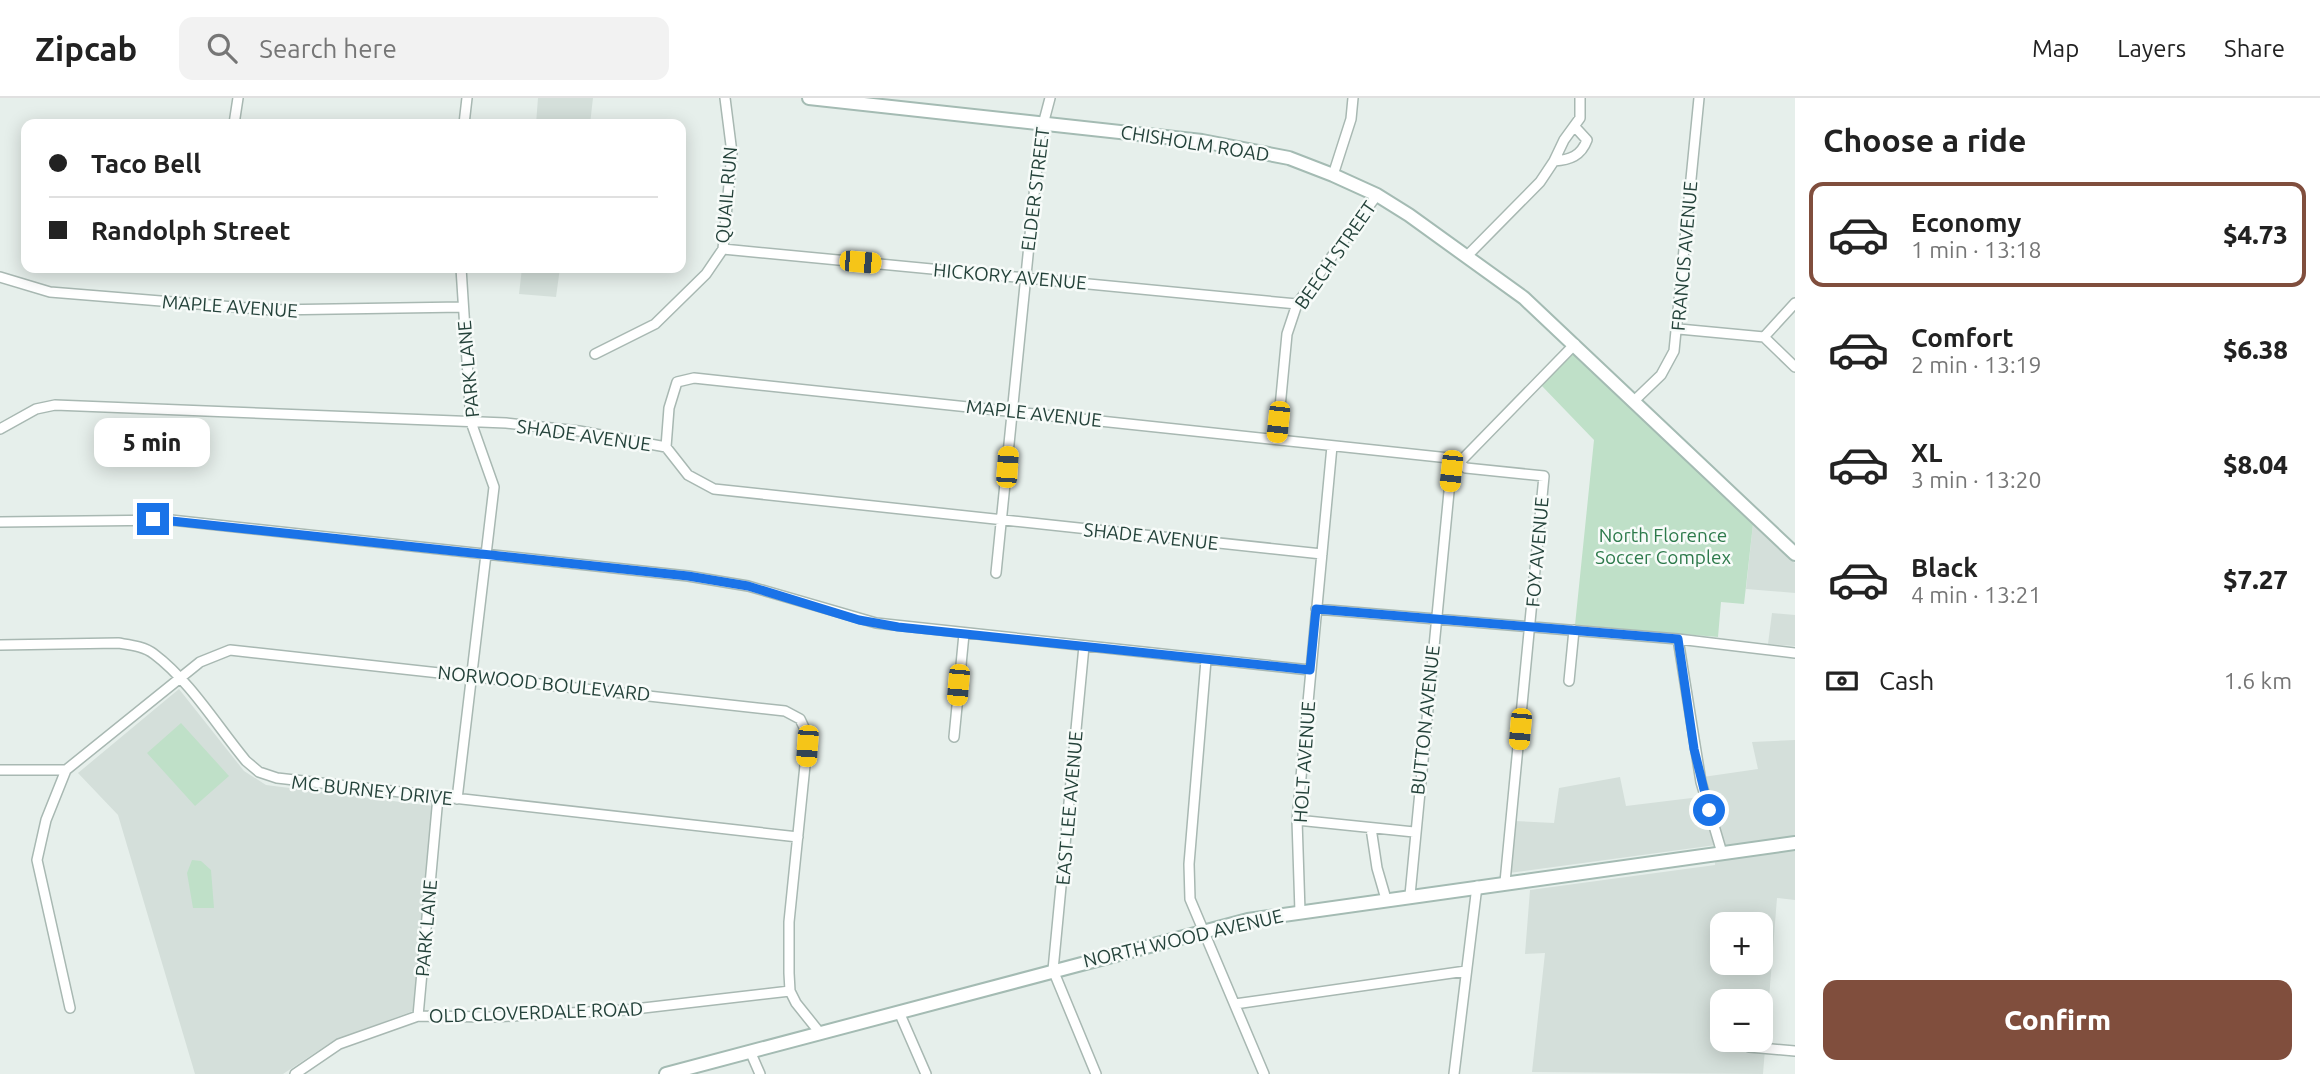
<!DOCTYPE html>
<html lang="en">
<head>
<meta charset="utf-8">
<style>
  body { margin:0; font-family:Ubuntu,sans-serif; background:#f2f2f2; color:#222; height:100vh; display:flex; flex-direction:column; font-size:26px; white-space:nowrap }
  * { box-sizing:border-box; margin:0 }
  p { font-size:23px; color:#767676 }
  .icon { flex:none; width:38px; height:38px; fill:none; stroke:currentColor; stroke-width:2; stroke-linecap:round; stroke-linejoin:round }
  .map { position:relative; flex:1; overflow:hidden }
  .sheet { display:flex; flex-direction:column; background:#fff; width:525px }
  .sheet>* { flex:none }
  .hud { position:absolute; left:21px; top:21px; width:665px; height:154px; border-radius:14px; box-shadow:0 4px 18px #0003; display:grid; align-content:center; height:154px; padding:0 28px; background:#fff }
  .controls { position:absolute; left:1710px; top:814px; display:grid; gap:14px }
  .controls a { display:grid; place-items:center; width:63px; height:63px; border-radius:14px; background:#fff; box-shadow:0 4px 18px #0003; font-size:35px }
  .end { position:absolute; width:32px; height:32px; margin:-16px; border:9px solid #1a73e8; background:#fff; box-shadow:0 0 0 4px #fff }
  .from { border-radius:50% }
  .bubble { position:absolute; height:49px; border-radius:14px; background:#fff; box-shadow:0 4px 18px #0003; font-size:23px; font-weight:800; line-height:49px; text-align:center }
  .car { position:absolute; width:21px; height:42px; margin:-21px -10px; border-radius:9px; box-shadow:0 0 5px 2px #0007; background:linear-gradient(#f5c518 24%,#345 0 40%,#f5c518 0 76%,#345 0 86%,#f5c518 0) }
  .hud b { display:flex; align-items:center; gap:24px; height:66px; font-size:26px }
  .hud b+b { border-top:2px solid #e0e0e0 }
  .hud i { width:18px; height:18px; background:#222 }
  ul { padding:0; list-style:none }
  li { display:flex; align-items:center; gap:21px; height:105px; margin:0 14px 10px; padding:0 14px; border:4px solid transparent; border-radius:14px }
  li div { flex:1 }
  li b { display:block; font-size:26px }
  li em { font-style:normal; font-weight:800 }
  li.current { border-color:#804e3d }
  li>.icon { width:63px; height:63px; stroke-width:1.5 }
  h2 { padding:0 28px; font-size:32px; line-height:84px }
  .pay { display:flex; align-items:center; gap:18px; height:77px; padding:0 28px; font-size:26px }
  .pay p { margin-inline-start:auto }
  .cta { display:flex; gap:14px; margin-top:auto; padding:14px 28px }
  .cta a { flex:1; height:80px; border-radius:14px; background:#804e3d; color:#fff; font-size:28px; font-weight:800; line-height:80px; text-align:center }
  header { display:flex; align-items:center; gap:42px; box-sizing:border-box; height:98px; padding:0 35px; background:#fff; border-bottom:2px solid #e0e0e0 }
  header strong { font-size:33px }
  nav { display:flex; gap:38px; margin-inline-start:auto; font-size:24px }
  .search { width:490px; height:63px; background:#f2f2f2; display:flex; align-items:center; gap:18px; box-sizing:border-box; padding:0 24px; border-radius:14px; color:#767676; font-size:26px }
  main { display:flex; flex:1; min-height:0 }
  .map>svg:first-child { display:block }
  .built { fill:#d4dfda; fill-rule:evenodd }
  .green { fill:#bfe0c8 }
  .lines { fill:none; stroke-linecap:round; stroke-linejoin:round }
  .minor-casing { stroke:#a8b8b2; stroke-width:12 }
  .secondary-casing { stroke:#a4bbb3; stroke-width:16 }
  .minor { stroke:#fff; stroke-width:9 }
  .secondary { stroke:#fff; stroke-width:12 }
  .route { stroke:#1a73e8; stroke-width:9 }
  .labels { text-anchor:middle; stroke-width:5; stroke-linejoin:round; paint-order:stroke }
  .street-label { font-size:19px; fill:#24423a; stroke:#f7fbf9 }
  .park-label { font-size:19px; fill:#2d7a4b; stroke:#f7fbf9 }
</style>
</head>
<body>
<header>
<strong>Zipcab</strong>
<div class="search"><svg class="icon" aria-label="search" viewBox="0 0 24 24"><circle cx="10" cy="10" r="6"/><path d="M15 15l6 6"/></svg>Search here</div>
<nav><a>Map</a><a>Layers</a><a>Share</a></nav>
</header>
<main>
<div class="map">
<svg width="1795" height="976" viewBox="0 0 1795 976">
  <rect width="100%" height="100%" fill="#e6efeb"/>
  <path class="built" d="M 538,0 L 593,0 L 590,26 L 536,26 Z
    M 522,170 L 560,170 L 556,199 L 519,196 Z
    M 1753,426 L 1795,465 L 1795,495 L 1746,491 Z
    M 1772,515 L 1795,517 L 1795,548 L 1768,546 Z
    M 179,591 L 244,673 L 266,687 L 433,708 L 413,913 L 333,943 L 283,976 L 195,976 L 118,717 L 78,675 Z
    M 1795,642 L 1795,802 L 1777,800 L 1763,976 L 1532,974 L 1545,855 L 1525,856 L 1530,792 L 1715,767 L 1716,747 L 1509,775 L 1514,723 L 1554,725 L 1559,690 L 1620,679 L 1626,708 L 1708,698 L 1703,679 L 1758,671 L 1752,644 ZM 1722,826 L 1760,826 L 1760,864 L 1722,864 ZM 1722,903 L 1760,903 L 1760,942 L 1722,942 Z"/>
  <path class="green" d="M 1573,253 L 1753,426 L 1744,506 L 1721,504 L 1718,539 L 1575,527 L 1594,342 L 1541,287 Z
    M 181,625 L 229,678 L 195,708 L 147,655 Z
    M 192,762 L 201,763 L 211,772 L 214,810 L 193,810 L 187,775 Z"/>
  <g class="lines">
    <defs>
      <path id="minor" d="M 234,26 L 238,0
        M 464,26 L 467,0
        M 1554,63 L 1564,42 L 1580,20 L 1580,0
        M 1333,77 L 1351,21 L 1353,0
        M 723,151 L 1297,206
        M 1467,158 L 1540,84 L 1554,63 C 1570,62 1581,58 1587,42 L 1576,30
        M 0,179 L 50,194 L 271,212 L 463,209
        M 1679,231 L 1764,239 L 1795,269
        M 1764,239 L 1795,205
        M 595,256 L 655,226 L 706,176 L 723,151 L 732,55 L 725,0
        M 1635,302 L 1661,277 L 1674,253 L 1699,0
        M 0,331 L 36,311 L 55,307 L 506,325 L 579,333 L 666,349 L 688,377 L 714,391 L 1322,456
        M 1277,341 L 1287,236 L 1297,206 L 1377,97
        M 666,349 L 669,310 L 677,284 L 694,280 L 1449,360 L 1466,370 L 1544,378 L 1505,784
        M 0,424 L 171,422 L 688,478 L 748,488 L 876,525 L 1310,572
        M 996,475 L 1040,38 L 1050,0
        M 1316,511 L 1678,541 L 1795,555
        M 1678,541 L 1701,684 L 1722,755
        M 0,547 L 118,545 C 130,547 144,548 154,556 C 190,583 217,628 246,663 L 259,674 L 277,680 L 798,739
        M 1084,548 L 1053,872 L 1096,976
        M 1206,562 L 1189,766 L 1190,801 L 1264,976
        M 1569,583 L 1574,532
        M 954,639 L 964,536
        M 0,672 L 66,672 L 200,564 L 230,552 L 785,613 L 800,621 L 808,638 L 789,824 L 789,875 L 790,893 L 796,905 L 820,935
        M 66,672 L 46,722 L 37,762 L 70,910
        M 457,701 L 494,389 L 471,324 L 461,170
        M 1297,722 L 1414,734
        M 1371,730 L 1377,770 L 1386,801
        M 1410,797 L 1451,373 L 1575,246
        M 1300,814 L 1297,722 L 1332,348
        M 1235,906 L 1466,873
        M 899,914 L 926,976
        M 418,918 L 438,699
        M 1749,949 L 1795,953
        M 750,953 L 760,976
        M 295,976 L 339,946 L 418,918 L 493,919 L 626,912 L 790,893
        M 1454,976 L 1477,788"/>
      <path id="secondary" d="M 809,0 L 1202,43 L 1289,60 L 1333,77 L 1377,97 L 1409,117 L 1524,200 L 1795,456
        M 666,976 L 1248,822 L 1795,745"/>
    </defs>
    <use href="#minor" class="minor-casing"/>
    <use href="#secondary" class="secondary-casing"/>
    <use href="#minor" class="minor"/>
    <use href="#secondary" class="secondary"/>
  </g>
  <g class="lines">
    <path class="route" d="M 153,421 L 688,478 L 748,488 L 859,522 L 898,529 L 1310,572 L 1316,511 L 1678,541 L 1694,651 L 1709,712"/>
  </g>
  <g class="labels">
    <g class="street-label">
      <text transform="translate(1195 45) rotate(9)" y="7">CHISHOLM ROAD</text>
      <text transform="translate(1035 91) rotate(-83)" y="7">ELDER STREET</text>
      <text transform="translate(726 97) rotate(-85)" y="7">QUAIL RUN</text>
      <text transform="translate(1335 157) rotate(-55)" y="7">BEECH STREET</text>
      <text transform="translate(1684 158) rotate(-85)" y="7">FRANCIS AVENUE</text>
      <text transform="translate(1010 178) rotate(5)" y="7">HICKORY AVENUE</text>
      <text transform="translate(230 208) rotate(4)" y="7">MAPLE AVENUE</text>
      <text transform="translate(468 271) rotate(-95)" y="7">PARK LANE</text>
      <text transform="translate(1034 315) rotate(6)" y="7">MAPLE AVENUE</text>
      <text transform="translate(584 337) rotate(8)" y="7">SHADE AVENUE</text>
      <text transform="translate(1151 438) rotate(6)" y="7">SHADE AVENUE</text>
      <text transform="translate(1537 454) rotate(-85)" y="7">FOY AVENUE</text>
      <text transform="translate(544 585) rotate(6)" y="7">NORWOOD BOULEVARD</text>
      <text transform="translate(1425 622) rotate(-84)" y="7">BUTTON AVENUE</text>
      <text transform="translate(1304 664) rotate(-86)" y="7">HOLT AVENUE</text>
      <text transform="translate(372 692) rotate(6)" y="7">MC BURNEY DRIVE</text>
      <text transform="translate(1069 710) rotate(-85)" y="7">EAST LEE AVENUE</text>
      <text transform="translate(426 830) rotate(-85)" y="7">PARK LANE</text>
      <text transform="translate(1183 840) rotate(-13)" y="7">NORTH WOOD AVENUE</text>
      <text transform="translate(536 914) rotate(-2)" y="7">OLD CLOVERDALE ROAD</text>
    </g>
    <g class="park-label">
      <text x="1663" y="444">North Florence<tspan x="1663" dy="22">Soccer Complex</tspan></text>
    </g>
  </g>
</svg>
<div class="controls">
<a>+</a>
<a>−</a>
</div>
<i class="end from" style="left:1709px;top:712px"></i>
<i class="end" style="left:153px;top:421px"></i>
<div class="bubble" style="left:94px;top:320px;width:116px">5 min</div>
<i class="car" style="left:860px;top:164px;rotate:95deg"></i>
<i class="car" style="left:1278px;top:324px;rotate:186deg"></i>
<i class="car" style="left:1007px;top:369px;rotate:4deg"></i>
<i class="car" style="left:1451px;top:373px;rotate:186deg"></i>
<i class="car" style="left:958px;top:587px;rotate:185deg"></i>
<i class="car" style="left:1520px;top:631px;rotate:185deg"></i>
<i class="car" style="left:807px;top:648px;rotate:184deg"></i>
<div class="hud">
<b><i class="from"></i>Taco Bell</b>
<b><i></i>Randolph Street</b>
</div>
</div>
<section class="sheet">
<h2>Choose a ride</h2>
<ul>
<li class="current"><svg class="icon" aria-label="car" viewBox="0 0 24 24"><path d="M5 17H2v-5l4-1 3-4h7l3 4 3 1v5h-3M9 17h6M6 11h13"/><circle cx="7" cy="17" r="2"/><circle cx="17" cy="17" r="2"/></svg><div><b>Economy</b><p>1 min · 13:18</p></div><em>$4.73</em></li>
<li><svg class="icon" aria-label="car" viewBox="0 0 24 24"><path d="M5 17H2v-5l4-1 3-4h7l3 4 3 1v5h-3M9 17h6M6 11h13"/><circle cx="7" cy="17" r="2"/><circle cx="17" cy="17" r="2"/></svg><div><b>Comfort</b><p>2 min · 13:19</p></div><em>$6.38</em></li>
<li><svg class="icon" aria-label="car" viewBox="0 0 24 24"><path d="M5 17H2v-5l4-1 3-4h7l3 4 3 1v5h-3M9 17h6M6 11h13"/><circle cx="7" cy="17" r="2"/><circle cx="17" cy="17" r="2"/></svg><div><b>XL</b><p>3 min · 13:20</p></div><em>$8.04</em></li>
<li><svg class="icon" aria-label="car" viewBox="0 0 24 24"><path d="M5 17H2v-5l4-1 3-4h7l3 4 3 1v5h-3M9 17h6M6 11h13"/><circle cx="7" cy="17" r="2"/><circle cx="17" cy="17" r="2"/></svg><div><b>Black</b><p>4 min · 13:21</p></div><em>$7.27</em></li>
</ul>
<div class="pay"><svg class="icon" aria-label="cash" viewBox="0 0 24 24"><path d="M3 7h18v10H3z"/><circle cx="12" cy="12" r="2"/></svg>Cash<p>1.6 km</p></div>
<div class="cta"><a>Confirm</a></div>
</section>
</main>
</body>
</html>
